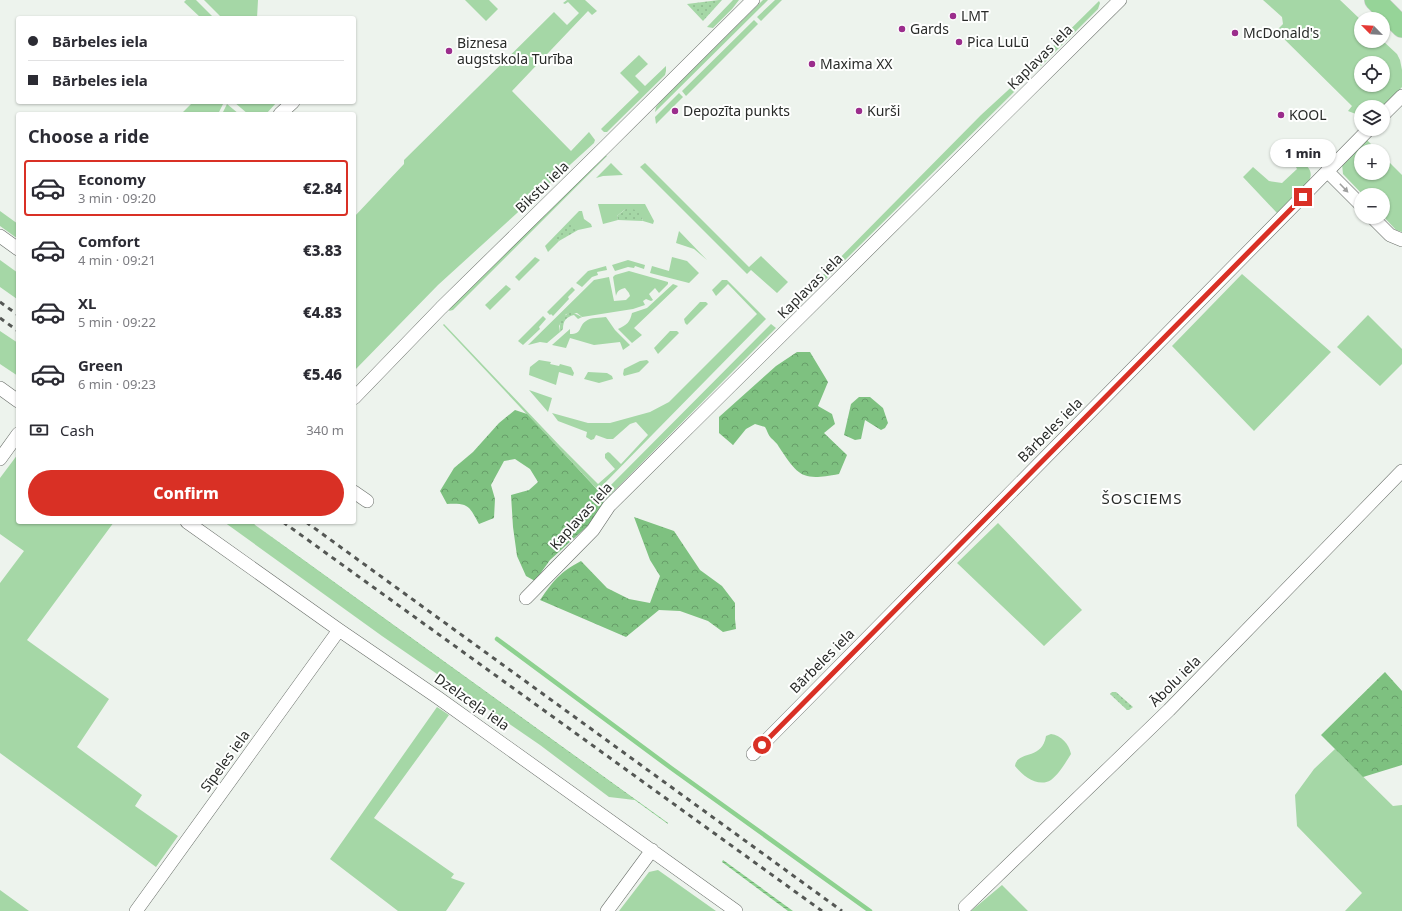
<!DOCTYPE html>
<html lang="en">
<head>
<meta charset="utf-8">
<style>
  body { margin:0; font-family:"Noto Sans",sans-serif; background:#f7f7f7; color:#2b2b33; height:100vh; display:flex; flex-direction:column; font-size:15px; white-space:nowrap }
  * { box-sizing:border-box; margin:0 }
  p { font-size:13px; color:#7c7c81 }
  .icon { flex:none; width:22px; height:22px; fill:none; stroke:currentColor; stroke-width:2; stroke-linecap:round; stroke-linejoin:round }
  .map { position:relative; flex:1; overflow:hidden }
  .side { position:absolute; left:16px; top:112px; width:340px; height:412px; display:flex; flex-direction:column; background:#fff; border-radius:4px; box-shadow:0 1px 3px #0004 }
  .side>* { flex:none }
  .top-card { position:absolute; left:16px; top:16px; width:340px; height:88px; border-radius:4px; box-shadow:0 1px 3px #0004; display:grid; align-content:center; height:88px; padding:0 12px; background:#fff }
  .needle { width:26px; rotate:294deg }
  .tools { position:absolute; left:1354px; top:12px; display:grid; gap:8px }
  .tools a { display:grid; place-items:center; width:36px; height:36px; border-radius:50%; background:#fff; box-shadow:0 1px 3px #0004; font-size:20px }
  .end { position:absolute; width:18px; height:18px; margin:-9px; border:5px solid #d93025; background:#fff; box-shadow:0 0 0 2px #fff }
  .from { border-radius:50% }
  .bubble { position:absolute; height:28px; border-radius:14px; background:#fff; box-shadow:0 1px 3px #0004; font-size:13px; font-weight:800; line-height:28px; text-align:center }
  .top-card b { display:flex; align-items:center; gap:14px; height:38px; font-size:15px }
  .top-card b+b { border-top:1px solid #e1e1e2 }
  .top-card i { width:10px; height:10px; background:#2b2b33 }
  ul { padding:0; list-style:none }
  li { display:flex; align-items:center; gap:12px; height:56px; margin:0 8px 6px; padding:0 4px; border:2px solid transparent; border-radius:4px }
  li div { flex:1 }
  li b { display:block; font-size:15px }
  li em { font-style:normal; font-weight:800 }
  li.selected { border-color:#d93025 }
  li>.icon { width:36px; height:36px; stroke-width:1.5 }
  h2 { padding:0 12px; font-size:18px; line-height:48px }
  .pay { display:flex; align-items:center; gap:10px; height:44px; padding:0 12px; font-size:15px }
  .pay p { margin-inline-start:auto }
  .button { display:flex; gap:8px; margin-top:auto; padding:8px 12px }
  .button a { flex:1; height:46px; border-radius:24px; background:#d93025; color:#fff; font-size:16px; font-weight:800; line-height:46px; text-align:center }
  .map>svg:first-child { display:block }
  .green { fill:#a5d7a6; fill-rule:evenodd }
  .forest { fill:url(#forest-crowns) }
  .garden { fill:url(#garden-dots) }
  .water { fill:url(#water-rules) }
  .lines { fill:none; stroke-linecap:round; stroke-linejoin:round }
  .stream { stroke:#8dd18f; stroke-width:4.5 }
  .minor-casing { stroke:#6a6f6a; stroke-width:14 }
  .trunk-casing { stroke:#d0d0d0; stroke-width:22 }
  .minor { stroke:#fff; stroke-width:13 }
  .trunk { stroke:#96d498; stroke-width:21 }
  .rail { stroke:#545754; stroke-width:3; stroke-dasharray:5 5; stroke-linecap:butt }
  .oneway { fill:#9fa09f }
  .route { stroke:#d93025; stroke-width:5 }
  .poi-dot { fill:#9b2d8c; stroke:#fefffe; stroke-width:1.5 }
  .labels { text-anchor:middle; stroke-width:4; stroke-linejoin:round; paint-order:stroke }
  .poi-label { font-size:14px; fill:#292b29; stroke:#fefffe; text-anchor:start }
  .street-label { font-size:14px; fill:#292b29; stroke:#fefffe }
  .neighbourhood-label { font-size:15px; letter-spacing:1px; fill:#292b29; stroke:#fefffe }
</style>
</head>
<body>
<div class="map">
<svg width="1402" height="911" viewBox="0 0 1402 911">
  <defs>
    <pattern id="forest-crowns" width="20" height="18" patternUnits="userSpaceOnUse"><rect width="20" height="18" fill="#7ec180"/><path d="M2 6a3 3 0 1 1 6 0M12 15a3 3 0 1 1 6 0" fill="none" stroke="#679d69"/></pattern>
    <pattern id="garden-dots" width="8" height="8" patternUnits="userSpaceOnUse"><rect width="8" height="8" fill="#a5d7a6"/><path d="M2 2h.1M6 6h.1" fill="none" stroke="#8eb98f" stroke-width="1.8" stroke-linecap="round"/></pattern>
    <pattern id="water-rules" width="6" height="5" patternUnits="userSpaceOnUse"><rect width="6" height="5" fill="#8dd18f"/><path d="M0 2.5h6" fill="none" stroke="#73aa75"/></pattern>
  </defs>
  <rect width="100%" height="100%" fill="#edf3ed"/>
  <path class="green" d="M 186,0 L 196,0 L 214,18 L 201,18 L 184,2 Z
    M 204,0 L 258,0 L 257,18 L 222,18 Z
    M 465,0 L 489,0 L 498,9 L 486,21 Z
    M 567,0 L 585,0 L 597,11 L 592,15 L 588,11 L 512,91 L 571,151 L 589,132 L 595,140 L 594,143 L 438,285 L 354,371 L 354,217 L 404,164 L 404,160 L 554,12 L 567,25 L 579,13 L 568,2 L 565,4 L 563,3 Z
    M 733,0 L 739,0 L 732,9 L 713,28 L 707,27 Z
    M 763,0 L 768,0 L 655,112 L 656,107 L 661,101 Z
    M 775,0 L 782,0 L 761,21 L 757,17 Z
    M 1263,0 L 1340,0 L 1361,20 L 1361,41 L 1383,41 L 1397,54 L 1400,60 L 1402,70 L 1402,87 L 1390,101 L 1383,107 L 1361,107 L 1361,116 L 1348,111 L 1352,106 L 1276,31 L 1283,24 L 1282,17 ZM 1361,63 L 1383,63 L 1383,85 L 1361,85 Z
    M 1099,1 L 1100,3 L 1098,9 L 1041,66 L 1031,68 Z
    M 754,20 L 758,24 L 686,96 L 682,91 Z
    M 639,55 L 648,64 L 635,76 L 645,86 L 666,66 L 666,71 L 665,75 L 607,132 L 604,132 L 601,129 L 639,92 L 620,73 Z
    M 1018,81 L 1018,85 L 1016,90 L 830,275 L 822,283 L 818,280 L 981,115 Z
    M 679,93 L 683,97 L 656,124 L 655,117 Z
    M 193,102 L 224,102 L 218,114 L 181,114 Z
    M 234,102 L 277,102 L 266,114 L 248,114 Z
    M 227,104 L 239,114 L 222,114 Z
    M 1367,140 L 1378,151 L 1361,151 L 1361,173 L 1383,173 L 1383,156 L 1402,175 L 1402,232 L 1396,230 L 1383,216 L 1383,195 L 1363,195 L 1343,174 L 1342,164 Z
    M 605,155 L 607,156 L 453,310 L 449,311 L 450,307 Z
    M 611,163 L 623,175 L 603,176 L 596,178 Z
    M 645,163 L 749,267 L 761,256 L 788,282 L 777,293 L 751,270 L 747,274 L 640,167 Z
    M 1302,163 C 1310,167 1313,173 1309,181 L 1263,232 L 1252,238 L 1277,213 L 1243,177 L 1253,167 L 1269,181 L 1282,183 L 1297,169 L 1296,167 L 1298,164 Z
    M 598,204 L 645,204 L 654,221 L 653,224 L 643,221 C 642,217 640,216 637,213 C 628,206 626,208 617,216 L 618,220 L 603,224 Z
    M 0,211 L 18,224 L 18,239 L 0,226 Z
    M 579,211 L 582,211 L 584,219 L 591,224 L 592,227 L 578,230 L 578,228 L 557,238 L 559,241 L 548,252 L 545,246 Z
    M 679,231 L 707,260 L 694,249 L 676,243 Z
    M 535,257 L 540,260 L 519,281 L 515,277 Z
    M 672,257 L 687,261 L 699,273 L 689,283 L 650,273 L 652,266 L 669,271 Z
    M 0,260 L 18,273 L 18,296 L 17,299 L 0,287 Z
    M 628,260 L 645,265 L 644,269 L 635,266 L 634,268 L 628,267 L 615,271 L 612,265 Z
    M 606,266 L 607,270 L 597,272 L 598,275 L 592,277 L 582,287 L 576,283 L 588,271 Z
    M 629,271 L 668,282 L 668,284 L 659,293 L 655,288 L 649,294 L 653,300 L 651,301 L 646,299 L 643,301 L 645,305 L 633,309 L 582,317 L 577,313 L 566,314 L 559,326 L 560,332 L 547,343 L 540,342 L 528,345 L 594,280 L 609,277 L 614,301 L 626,300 L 630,296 L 629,293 L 625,288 C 620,289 617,291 616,296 L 613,277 L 615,275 Z
    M 1242,274 L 1331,352 L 1254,431 L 1172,346 Z
    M 722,280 L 727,280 L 766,319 L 598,490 L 443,325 L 444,324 L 560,446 L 598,484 L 615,469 L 605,458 L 605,454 L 608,452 L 610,453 L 621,464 L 648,435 L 636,422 L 630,424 L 613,439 L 607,439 L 596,435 L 594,439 L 591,440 L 586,437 L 587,432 L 558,421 L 552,413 L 588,423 L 610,423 L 650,412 L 669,402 L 757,314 L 728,284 L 716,296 L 712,290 Z
    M 673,284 L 678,286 L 634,328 L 642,335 L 632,343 L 618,329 C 627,325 630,322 632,313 L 647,308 Z
    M 506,285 L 511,289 L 490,310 L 485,305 Z
    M 572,287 L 575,290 L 568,297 L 569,299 L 553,316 L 551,314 L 550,315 L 547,312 Z
    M 700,302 L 706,302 L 708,304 L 687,325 L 685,323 L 684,319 Z
    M 1368,315 L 1402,349 L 1402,364 L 1380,386 L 1337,347 Z
    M 543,316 L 546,319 L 539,327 L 540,329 L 523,345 L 518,341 Z
    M 606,317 L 615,330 L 630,345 L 623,350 L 620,342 L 594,345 L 570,338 L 566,348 L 552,345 L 570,329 L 570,334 C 583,334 578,326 586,321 C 591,317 600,318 606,317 Z
    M 771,324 L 776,328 L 606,499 L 602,494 Z
    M 0,331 L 18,343 L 18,376 L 0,364 Z
    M 670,331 L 677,331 L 679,333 L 658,354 L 654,348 Z
    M 539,360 L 551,362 L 550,364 L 559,366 L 560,364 L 571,367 L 574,373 L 573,376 L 559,372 L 556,385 L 529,375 L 530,367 Z
    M 647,360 L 649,362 L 639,372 L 624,376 L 623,374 L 624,369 L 640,361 Z
    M 588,372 L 607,373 L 612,376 L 613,379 L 599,383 L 584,379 Z
    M 529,390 L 552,398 L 548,412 Z
    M 18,454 L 18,522 L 114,522 L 27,640 L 109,699 L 77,747 L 142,795 L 135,806 L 178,836 L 156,867 L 0,753 L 0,583 L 24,551 L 0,534 L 0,478 Z
    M 224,522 L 251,522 L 635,800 L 609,797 L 540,745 L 382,636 Z
    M 998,523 L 1082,610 L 1044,646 L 957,563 Z
    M 437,707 L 449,715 L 374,818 L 454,874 L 451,878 L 465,883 L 446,911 L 398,911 L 330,859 Z
    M 1051,734 C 1061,735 1069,744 1071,754 C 1066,762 1059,774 1051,780 C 1038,788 1023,776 1015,766 C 1017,750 1042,761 1046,736 Z
    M 1335,749 L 1393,806 L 1402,805 L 1402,911 L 1345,911 L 1362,893 L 1297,826 L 1295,795 L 1314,769 Z
    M 658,870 L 716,911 L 619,911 L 649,872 Z
    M 1002,885 L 1028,911 L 971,911 Z
    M 0,890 L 29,911 L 0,911 Z"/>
  <path class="forest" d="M 797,352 L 810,352 L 828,382 L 818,406 L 832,414 L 835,424 L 824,433 L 847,455 L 839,474 C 802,481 799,477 779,447 C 777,443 774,441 771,438 C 768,435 767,430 765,427 L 755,424 L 746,429 L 733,445 L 719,433 L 719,417 L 776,366 Z
    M 859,397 L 870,397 L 883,408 L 888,423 L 885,428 L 881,430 L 865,420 L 861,439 L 855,440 L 844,435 L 851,404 Z
    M 515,410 L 527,414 L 606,499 L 593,521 L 550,560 L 535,581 L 526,576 L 517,556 L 513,527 L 511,495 L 529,490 L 538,482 L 530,469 L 515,459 L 504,461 L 491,485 L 495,499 L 494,518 L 479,524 C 469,506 469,503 447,504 L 440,491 L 454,468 L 473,452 L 499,423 Z
    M 634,517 L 674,531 L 700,570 L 722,586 L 735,603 L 735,619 L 736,629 L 723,632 L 708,621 L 680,611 L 659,610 L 626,637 L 540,600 C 554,580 559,573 581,561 L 607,588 L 629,599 L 650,603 L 660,576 L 650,560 Z
    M 1385,672 L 1402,691 L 1402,765 L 1363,777 L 1321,735 Z"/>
  <path class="garden" d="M 719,0 L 722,0 L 703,21 L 687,4 Z
    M 627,208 C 635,208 641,213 643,221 L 618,220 L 617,216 Z
    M 569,225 L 574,225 L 578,228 L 578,230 L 559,241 L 556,238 C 559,232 563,228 569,225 Z
    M 572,312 L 582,317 L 578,319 L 574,315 C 566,317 563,321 563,329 L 560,332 C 559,321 562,315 572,312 Z
    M 1112,692 L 1116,692 L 1133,707 L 1129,710 L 1127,710 L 1110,694 Z"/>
  <path class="water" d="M 251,522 L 668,823 L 668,824 L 285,547 Z
    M 723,860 L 793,911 L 788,911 L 722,862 Z"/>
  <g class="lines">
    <path class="stream" d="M 497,639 L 671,768 L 870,911"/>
    <defs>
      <path id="minor" d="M 280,114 L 293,102
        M 1383,115 L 1402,96
        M 1327,171 L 1361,205
        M 1372,217 L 1390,235 L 1402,240
        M 0,236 L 18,249
        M 0,388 L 18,401
        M 354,398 L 441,308 L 606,146 L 753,0
        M 0,459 L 18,434
        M 354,492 L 367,501
        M 187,522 L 339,630 L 437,697 L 736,911
        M 526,598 L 593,530 L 609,506 L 1120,0
        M 753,754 L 1369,129
        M 965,907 L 1169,710 L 1402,471
        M 136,911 L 339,630
        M 607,911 L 652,850"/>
      <path id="trunk" d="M 1375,0 L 1402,27"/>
    </defs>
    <use href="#minor" class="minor-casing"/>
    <use href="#trunk" class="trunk-casing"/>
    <use href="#minor" class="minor"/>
    <use href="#trunk" class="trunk"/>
    <path class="rail" d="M 0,302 L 18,315
      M 0,318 L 18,331
      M 283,522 L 822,911
      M 306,522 L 842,911"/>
  </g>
  <defs><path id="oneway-solid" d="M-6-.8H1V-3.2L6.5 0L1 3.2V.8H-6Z"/></defs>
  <use class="oneway" href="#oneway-solid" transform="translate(1344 188) rotate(46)"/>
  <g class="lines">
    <path class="route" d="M 762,745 L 1303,197"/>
  </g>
  <g class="poi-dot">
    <circle cx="953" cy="16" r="4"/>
    <circle cx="902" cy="29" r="4"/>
    <circle cx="1235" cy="33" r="4"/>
    <circle cx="959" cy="42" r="4"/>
    <circle cx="449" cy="51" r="4"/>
    <circle cx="812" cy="64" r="4"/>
    <circle cx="675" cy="111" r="4"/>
    <circle cx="859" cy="111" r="4"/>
    <circle cx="1281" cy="115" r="4"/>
  </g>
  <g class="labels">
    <g class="poi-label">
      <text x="961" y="21">LMT</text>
      <text x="910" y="34">Gards</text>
      <text x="1243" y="38">McDonald's</text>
      <text x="967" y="47">Pica LuLū</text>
      <text x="457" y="48">Biznesa<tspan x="457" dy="16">augstskola Turība</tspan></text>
      <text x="820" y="69">Maxima XX</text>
      <text x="683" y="116">Depozīta punkts</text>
      <text x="867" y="116">Kurši</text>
      <text x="1289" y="120">KOOL</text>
    </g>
    <g class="street-label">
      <text transform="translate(1040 57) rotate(-45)" y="5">Kaplavas iela</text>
      <text transform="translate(542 187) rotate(-44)" y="5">Bikstu iela</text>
      <text transform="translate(810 286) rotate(-45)" y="5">Kaplavas iela</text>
      <text transform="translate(1050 430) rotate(-45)" y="5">Bārbeles iela</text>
      <text transform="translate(581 516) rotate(-48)" y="5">Kaplavas iela</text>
      <text transform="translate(822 661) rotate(-45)" y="5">Bārbeles iela</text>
      <text transform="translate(1175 681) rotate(-45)" y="5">Ābolu iela</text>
      <text transform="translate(472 702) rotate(35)" y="5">Dzelzceļa iela</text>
      <text transform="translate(225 761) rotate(-54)" y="5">Sīpeles iela</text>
    </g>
    <g class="neighbourhood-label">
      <text x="1142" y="504">ŠOSCIEMS</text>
    </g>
  </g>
</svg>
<div class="tools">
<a><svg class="needle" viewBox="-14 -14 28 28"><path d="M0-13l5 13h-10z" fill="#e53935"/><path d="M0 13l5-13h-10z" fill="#7c7c81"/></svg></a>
<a><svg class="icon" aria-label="locate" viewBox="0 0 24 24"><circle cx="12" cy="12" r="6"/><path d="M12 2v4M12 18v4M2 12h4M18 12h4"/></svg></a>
<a><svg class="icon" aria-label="layers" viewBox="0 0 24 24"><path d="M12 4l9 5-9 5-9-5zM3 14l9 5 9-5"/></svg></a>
<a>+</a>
<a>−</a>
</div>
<i class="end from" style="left:762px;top:745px"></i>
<i class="end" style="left:1303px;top:197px"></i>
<div class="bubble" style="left:1270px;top:139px;width:66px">1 min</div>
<div class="top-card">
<b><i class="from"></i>Bārbeles iela</b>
<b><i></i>Bārbeles iela</b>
</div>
<section class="side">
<h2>Choose a ride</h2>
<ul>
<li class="selected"><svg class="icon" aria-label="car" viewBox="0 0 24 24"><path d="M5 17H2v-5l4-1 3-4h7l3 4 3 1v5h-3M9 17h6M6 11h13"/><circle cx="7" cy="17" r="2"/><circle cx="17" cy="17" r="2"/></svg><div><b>Economy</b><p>3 min · 09:20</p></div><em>€2.84</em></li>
<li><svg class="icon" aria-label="car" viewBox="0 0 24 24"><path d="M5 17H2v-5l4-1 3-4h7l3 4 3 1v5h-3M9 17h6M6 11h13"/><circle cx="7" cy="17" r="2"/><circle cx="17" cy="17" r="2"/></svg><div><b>Comfort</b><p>4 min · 09:21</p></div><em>€3.83</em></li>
<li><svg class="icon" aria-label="car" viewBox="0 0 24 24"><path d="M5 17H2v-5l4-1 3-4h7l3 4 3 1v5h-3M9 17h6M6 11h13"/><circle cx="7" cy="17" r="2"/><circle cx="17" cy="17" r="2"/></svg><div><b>XL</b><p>5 min · 09:22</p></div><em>€4.83</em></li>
<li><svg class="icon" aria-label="car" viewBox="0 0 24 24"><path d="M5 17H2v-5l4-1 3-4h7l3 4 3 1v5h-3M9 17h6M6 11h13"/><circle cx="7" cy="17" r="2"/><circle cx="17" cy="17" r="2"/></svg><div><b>Green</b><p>6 min · 09:23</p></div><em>€5.46</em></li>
</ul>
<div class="pay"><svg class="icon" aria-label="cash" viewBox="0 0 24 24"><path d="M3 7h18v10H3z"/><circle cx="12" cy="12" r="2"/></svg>Cash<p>340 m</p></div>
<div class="button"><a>Confirm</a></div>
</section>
</div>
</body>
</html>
